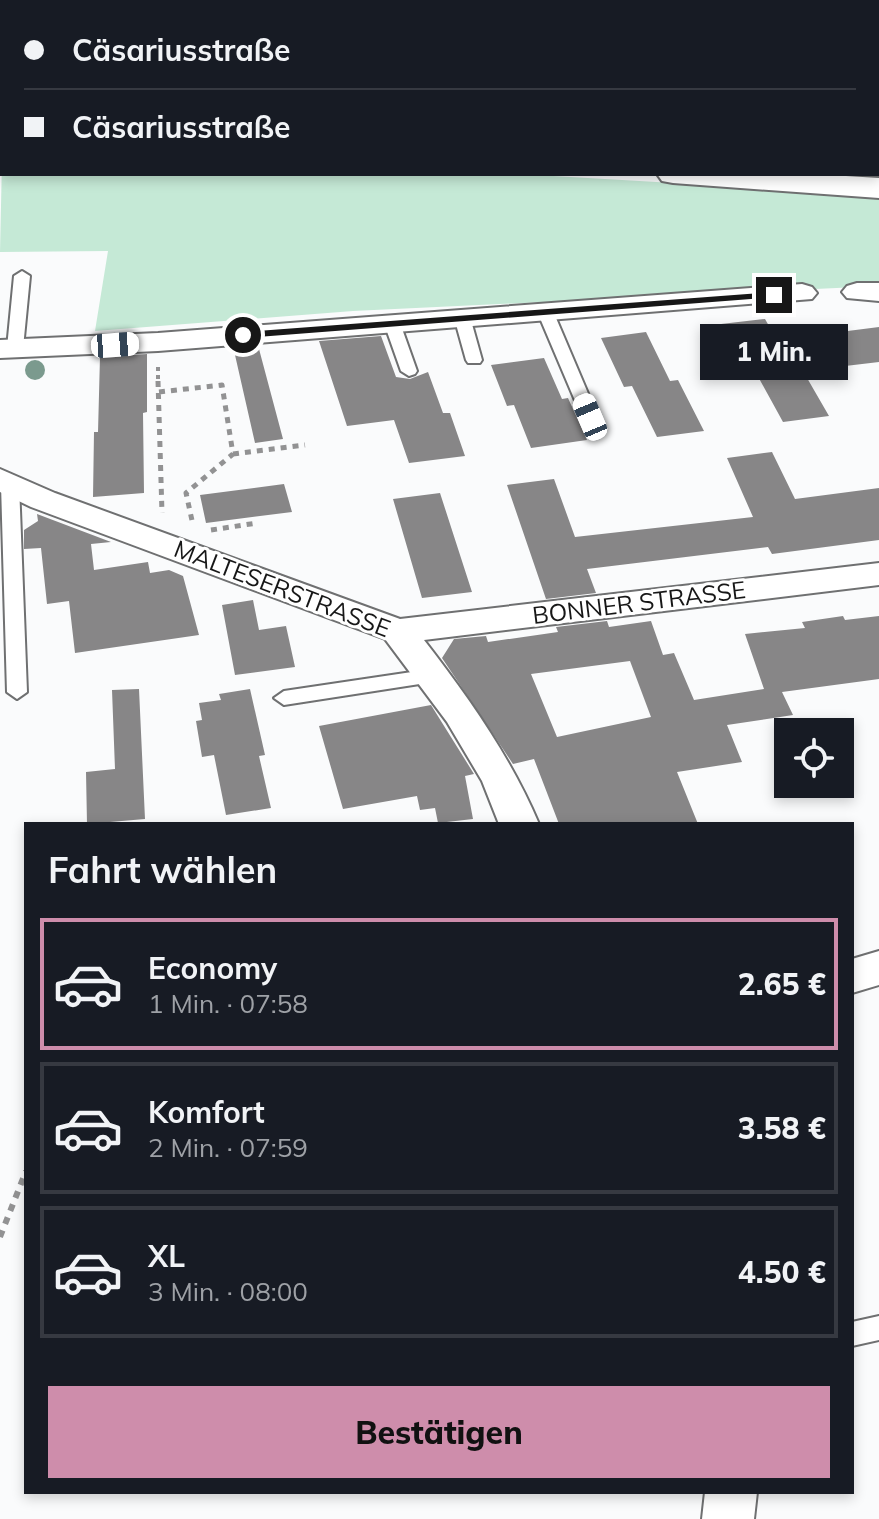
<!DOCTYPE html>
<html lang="de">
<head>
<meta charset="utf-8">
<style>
  body { margin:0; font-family:Mulish,sans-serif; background:#242831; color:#f1f3f6; height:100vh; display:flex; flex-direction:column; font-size:30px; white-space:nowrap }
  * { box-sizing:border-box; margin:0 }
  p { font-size:26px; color:#9ea1a6 }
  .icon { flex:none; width:44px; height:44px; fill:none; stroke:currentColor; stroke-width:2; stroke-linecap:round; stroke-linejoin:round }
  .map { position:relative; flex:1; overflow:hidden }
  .side { position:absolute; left:24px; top:822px; width:830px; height:672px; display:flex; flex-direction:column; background:#171b24; border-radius:0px; box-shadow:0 4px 12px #0003 }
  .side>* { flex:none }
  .hud { position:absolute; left:0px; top:0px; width:880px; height:176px; box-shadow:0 4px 12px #0003; display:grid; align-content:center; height:176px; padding:0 24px; background:#171b24 }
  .tools { position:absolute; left:774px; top:718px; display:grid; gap:16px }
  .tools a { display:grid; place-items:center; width:80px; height:80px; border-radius:0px; background:#171b24; box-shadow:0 4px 12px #0003; font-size:40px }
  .end { position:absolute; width:36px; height:36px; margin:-18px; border:10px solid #171717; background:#fff; box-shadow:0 0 0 4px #fff }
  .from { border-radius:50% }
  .bubble { position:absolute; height:56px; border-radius:0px; background:#171b24; box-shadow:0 4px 12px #0003; font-size:26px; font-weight:800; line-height:56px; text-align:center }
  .car { position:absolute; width:24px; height:48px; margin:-24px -12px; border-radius:10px; box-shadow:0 0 6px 2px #0007; background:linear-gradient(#fff 24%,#345 0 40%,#fff 0 76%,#345 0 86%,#fff 0) }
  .hud b { display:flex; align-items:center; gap:28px; height:76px; font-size:30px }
  .hud b+b { border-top:2px solid #363941 }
  .hud i { width:20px; height:20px; background:#f1f3f6 }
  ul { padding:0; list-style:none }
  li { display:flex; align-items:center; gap:24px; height:132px; margin:0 16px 12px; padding:0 8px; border:4px solid #363941; border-radius:0px }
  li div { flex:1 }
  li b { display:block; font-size:30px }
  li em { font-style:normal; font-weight:800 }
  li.active { border-color:#ce8dab }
  li>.icon { width:72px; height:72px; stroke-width:1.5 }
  h2 { padding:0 24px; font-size:36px; line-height:96px }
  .action { display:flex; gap:16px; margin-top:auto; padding:16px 24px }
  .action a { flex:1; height:92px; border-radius:0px; background:#ce8dab; color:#111; font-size:32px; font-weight:800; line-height:92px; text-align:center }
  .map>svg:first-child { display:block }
  .green { fill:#c5e9d6 }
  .building { fill:#878687; fill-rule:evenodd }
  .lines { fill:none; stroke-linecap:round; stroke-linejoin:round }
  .lane-casing { stroke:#6f7071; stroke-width:4 }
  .street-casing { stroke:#6f7071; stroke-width:4 }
  .highway-casing { stroke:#6f7071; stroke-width:4 }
  .path-far2 { stroke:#929293; stroke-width:4; stroke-dasharray:4 4; stroke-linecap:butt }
  .path-far1 { stroke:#929293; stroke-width:5; stroke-dasharray:6 6; stroke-linecap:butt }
  .path { stroke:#929293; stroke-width:6; stroke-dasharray:7 7; stroke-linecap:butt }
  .lane { fill:#fff; fill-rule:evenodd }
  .street { fill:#fff; fill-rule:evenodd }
  .highway { fill:#fff; fill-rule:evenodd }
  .tree { fill:#7b9a8e }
  .route { fill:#171717 }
  .labels { text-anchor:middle; stroke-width:6; stroke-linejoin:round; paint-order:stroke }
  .street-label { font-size:24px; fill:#171717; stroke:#fff }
</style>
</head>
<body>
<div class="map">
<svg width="879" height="1519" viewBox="0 0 879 1519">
  <rect width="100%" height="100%" fill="#fafbfc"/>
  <path class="green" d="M 410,0 L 879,0 L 879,65 L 878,2 Z
    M 2,160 L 2,174 L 519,174 L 879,195 L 879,286 L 353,311 L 95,331 L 108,251 L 0,252 Z"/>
  <path class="building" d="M 765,319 L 777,340 L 879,327 L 879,362 L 803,371 L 829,416 L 783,422 L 755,371 L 747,372 L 721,324 Z
    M 646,332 L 670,381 L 678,380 L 704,431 L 657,437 L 632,386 L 624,387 L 601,338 Z
    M 381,336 L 396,377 L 410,379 L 428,372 L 443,413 L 450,413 L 465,456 L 409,463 L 394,420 L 347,426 L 319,341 Z
    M 259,349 L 283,439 L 255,443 L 235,355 Z
    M 147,354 L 147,412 L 143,413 L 144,493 L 93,497 L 94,432 L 98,432 L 100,357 Z
    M 544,358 L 562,399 L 568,398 L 587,440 L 531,448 L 514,405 L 507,406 L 491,365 Z
    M 772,452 L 795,499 L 879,488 L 879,540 L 772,554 L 768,547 L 587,569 L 596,593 L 546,599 L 507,485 L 554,479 L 575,537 L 753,517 L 727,458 Z
    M 284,484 L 292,512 L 206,523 L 200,495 Z
    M 440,493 L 472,592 L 422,598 L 393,499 Z
    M 37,514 L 111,542 L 91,544 L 94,570 L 148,562 L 150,573 L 169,570 L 183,576 L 199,635 L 75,653 L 69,601 L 47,604 L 41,548 L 24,549 L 24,530 L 38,521 Z
    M 253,600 L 259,630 L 286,626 L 295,667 L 235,675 L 222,605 Z
    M 843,616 L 845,620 L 879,616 L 879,679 L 782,692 L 793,715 L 727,725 L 742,762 L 677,772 L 698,824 L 559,824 L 534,759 L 513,764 L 442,658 L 454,639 L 486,636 L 488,642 L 558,632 L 556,627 L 607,621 L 609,627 L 651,621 L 663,655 L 674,653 L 694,700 L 764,689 L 745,634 L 805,628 L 802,622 ZM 630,661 L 651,717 L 557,737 L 531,674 Z
    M 139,689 L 145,819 L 87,824 L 86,772 L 115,769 L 112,690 Z
    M 250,689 L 265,755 L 259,756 L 271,808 L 226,815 L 214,755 L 202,757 L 196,721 L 202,720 L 199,703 L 221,700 L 219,694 Z
    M 431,705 L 474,774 L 465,776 L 473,819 L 438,823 L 435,808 L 420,810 L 417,796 L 343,809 L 319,726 Z"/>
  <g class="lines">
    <defs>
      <path id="lane" d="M 22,271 L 30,276 L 23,348 L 15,353 L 7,348 L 14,276 Z
        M 545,306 L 553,311 L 598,417 L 596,421 L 590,422 L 582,417 L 537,311 Z
        M 462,312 L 470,317 L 482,360 L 480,363 L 468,363 L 466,360 L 454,317 Z
        M 392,318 L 400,323 L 417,371 L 415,374 L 409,376 L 401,371 L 384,323 Z
        M 10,479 L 19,484 L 27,692 L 17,699 L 7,692 L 1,484 Z
        M 432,669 L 442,676 L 439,681 L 284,705 L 274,698 L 284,691 Z
        M 879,1316 L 879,1340 L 852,1346 L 852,1322 Z"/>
      <path id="street" d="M 857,283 L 879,283 L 879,301 L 847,298 L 842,292 L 847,286 Z
        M 802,284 L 812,287 L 817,293 L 812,299 L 158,351 L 0,358 L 0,340 L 158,333 Z
        M 0,469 L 55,493 L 400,619 L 879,563 L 879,585 L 424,640 C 469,698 510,756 539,824 L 499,824 L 482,781 L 447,722 L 385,639 L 31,507 L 0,492 Z
        M 879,951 L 879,985 L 852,993 L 852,959 Z
        M 705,1492 L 757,1492 L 754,1519 L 702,1519 Z"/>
      <path id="highway" d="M 134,0 L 172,0 L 174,2 L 136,2 Z
        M 0,62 L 2,62 L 2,80 L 0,80 Z
        M 878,115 L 879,115 L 879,133 L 878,133 Z
        M 0,133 L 2,133 L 0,152 Z
        M 657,174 L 813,174 L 879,178 L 879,198 L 673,183 L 662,181 Z"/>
    </defs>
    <use href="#lane" class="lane-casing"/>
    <use href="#street" class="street-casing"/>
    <use href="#highway" class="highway-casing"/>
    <path class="path-far2" d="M 376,0 L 384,2
      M 401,0 L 405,2
      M 158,367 L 158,383"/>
    <path class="path-far1" d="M 158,381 L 162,513
      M 159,392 L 222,385 L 233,454 L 186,493 L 193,525
      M 233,454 L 305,445
      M 211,530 L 257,523"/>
    <path class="path" d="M 0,1237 L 26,1171"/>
    <use href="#lane" class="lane"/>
    <use href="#street" class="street"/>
    <use href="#highway" class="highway"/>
  </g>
  <circle class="tree" cx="35" cy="370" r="10"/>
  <path class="route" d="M 774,292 L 777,293 L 777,297 L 243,338 L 238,335 L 243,332 Z"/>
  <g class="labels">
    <g class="street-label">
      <text transform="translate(282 589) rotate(21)" y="8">MALTESERSTRASSE</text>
      <text transform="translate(639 603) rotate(-7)" y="8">BONNER STRASSE</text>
    </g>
  </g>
</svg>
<div class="tools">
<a><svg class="icon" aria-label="locate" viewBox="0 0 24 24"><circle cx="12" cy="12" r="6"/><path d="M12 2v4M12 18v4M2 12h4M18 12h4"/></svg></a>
</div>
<i class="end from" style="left:243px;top:335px"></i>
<i class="end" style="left:774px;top:295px"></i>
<div class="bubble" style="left:700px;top:324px;width:148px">1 Min.</div>
<i class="car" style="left:115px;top:345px;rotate:86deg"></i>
<i class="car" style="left:590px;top:417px;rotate:337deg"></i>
<div class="hud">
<b><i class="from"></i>Cäsariusstraße</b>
<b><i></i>Cäsariusstraße</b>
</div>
<section class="side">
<h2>Fahrt wählen</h2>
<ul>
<li class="active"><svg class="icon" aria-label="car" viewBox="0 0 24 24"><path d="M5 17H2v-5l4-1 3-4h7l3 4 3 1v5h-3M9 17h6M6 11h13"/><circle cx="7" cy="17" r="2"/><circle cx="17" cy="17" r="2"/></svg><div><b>Economy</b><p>1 Min. · 07:58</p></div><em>2.65 €</em></li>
<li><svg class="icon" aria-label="car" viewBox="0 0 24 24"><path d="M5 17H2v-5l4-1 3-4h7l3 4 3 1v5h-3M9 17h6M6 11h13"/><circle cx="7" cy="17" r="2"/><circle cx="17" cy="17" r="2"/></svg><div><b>Komfort</b><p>2 Min. · 07:59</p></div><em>3.58 €</em></li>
<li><svg class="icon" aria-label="car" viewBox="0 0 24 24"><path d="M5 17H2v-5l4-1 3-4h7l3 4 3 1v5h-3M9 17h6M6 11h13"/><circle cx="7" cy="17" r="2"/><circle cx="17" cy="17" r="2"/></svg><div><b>XL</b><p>3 Min. · 08:00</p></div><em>4.50 €</em></li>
</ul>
<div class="action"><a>Bestätigen</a></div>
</section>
</div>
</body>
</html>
